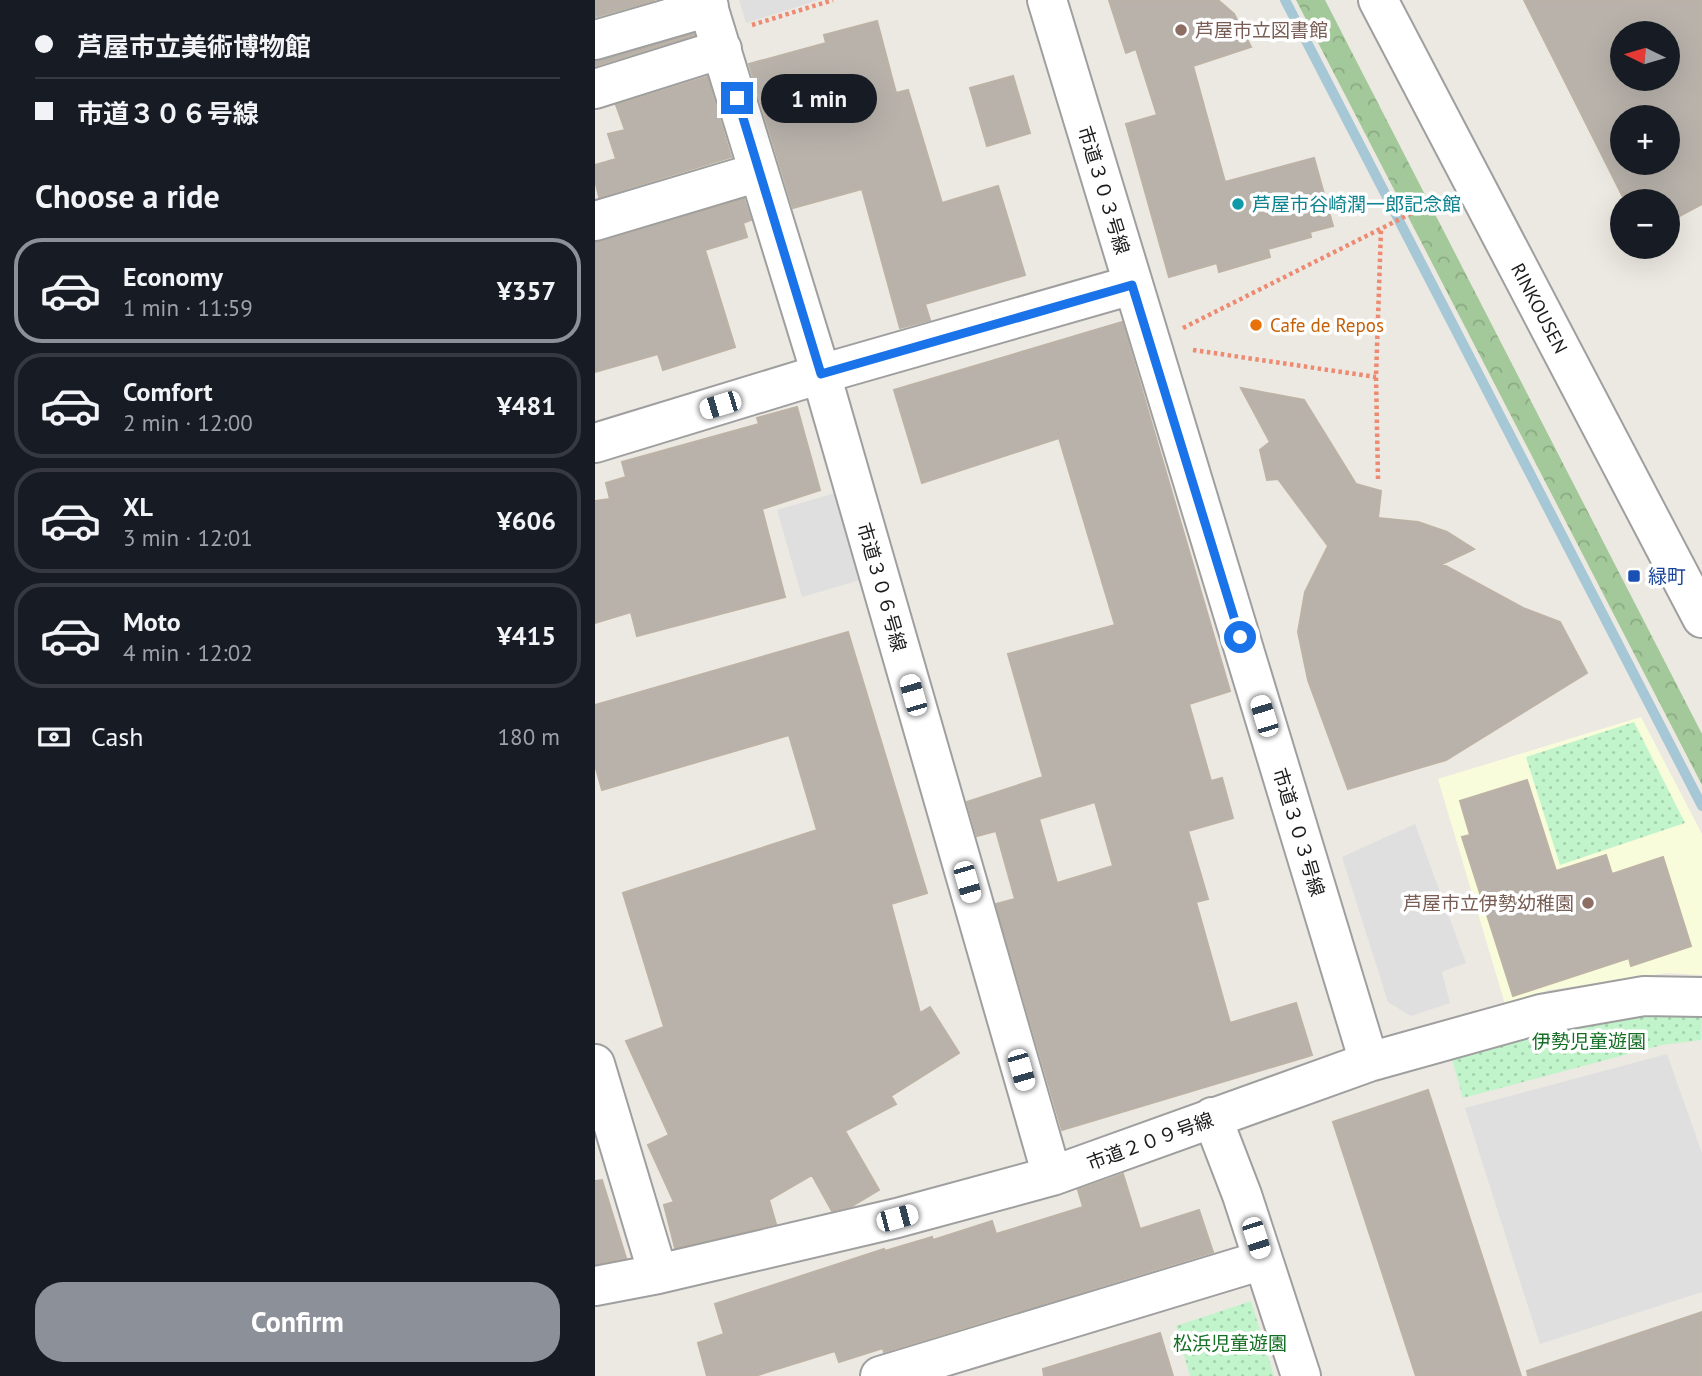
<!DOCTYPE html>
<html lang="en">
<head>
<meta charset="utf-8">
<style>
  body { margin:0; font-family:"PT Sans","Noto Sans JP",sans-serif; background:#20242c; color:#f1f3f6; height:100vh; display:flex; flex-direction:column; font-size:26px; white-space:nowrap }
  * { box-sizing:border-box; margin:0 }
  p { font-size:23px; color:#9ea1a6 }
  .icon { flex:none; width:38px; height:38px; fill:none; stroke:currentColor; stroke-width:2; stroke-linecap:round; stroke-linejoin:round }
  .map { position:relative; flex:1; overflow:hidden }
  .details { display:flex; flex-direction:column; background:#171b24; width:595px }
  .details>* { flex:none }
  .guide { display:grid; align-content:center; height:154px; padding:0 35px; background:#171b24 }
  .needle { width:46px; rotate:275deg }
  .fabs { position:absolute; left:1015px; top:21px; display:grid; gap:14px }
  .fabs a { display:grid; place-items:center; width:70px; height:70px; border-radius:50%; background:#171b24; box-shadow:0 7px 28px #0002; font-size:35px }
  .end { position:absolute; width:32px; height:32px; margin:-16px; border:9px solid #1a73e8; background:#fff; box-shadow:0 0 0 4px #fff }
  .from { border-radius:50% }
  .bubble { position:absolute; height:49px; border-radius:24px; background:#171b24; box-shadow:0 7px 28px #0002; font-size:23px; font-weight:800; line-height:49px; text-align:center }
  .car { position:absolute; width:21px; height:42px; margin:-21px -10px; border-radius:9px; box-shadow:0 0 5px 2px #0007; background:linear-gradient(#fff 24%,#345 0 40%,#fff 0 76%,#345 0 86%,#fff 0) }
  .guide b { display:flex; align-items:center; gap:24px; height:66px; font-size:26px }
  .guide b+b { border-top:2px solid #363941 }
  .guide i { width:18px; height:18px; background:#f1f3f6 }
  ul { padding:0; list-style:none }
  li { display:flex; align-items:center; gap:21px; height:105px; margin:0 14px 10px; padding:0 21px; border:4px solid #363941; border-radius:28px }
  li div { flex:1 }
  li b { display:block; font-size:26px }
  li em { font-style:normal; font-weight:800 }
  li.on { border-color:#8c9099 }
  li>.icon { width:63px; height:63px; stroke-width:1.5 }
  h2 { padding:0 35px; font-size:32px; line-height:84px }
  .pay { display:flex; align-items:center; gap:18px; height:77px; padding:0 35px; font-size:26px }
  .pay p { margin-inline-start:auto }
  .primary-button { display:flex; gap:14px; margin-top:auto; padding:14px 35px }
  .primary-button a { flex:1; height:80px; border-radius:28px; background:#8c9099; color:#fff; font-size:28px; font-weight:800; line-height:80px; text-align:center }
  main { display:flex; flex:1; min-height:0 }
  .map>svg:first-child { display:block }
  .education { fill:#f9fcdb }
  .forest { fill:url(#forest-crowns) }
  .park { fill:url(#park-dots) }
  .parking { fill:#dfdfdf }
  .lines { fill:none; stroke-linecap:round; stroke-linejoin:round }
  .stream { stroke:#a5c7d6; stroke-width:10 }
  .building { fill:#b8b2ab; stroke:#bcb2a5; stroke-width:2; fill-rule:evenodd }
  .minor-casing { stroke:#9f9f9f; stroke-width:42 }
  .tertiary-casing { stroke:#9f9f9f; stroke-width:42 }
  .path { stroke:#ed8a71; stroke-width:4.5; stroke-dasharray:3.5 3.5; stroke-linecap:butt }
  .minor { stroke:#fff; stroke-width:38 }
  .tertiary { stroke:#fff; stroke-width:38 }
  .route { stroke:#1a73e8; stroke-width:9 }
  .education-dot { fill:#8d6e63; stroke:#fff; stroke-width:2.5 }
  .culture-dot { fill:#0f9aa8; stroke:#fff; stroke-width:2.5 }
  .food-dot { fill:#e8710a; stroke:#fff; stroke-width:2.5 }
  .transit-dot { fill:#1a4fb4; stroke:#fff; stroke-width:2.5 }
  .labels { text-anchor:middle; stroke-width:7; stroke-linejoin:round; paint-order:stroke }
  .education-label { font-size:19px; fill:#785e54; stroke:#fff; text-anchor:start }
  .street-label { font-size:19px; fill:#1b1b1b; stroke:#fff }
  .culture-label { font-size:19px; fill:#0d838f; stroke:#fff; text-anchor:start }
  .food-label { font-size:19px; fill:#c56008; stroke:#fff; text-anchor:start }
  .transit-label { font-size:19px; fill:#164399; stroke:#fff; text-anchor:start }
  .park-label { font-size:19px; fill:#146f24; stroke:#fff }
</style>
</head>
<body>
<main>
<section class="details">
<div class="guide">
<b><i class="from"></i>芦屋市立美術博物館</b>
<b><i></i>市道３０６号線</b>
</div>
<h2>Choose a ride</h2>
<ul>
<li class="on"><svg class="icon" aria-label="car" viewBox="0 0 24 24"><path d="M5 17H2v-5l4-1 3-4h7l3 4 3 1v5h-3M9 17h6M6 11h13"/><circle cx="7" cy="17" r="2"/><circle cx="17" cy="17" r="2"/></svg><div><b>Economy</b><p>1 min · 11:59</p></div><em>¥357</em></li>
<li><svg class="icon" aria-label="car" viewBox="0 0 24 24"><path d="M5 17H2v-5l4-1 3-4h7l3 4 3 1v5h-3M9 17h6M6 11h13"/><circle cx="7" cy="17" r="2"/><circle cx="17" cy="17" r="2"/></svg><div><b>Comfort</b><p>2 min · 12:00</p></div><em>¥481</em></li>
<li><svg class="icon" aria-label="car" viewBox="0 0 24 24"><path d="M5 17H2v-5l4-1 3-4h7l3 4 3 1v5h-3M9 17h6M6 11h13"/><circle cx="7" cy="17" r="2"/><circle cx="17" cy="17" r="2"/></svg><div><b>XL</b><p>3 min · 12:01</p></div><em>¥606</em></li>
<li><svg class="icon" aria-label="car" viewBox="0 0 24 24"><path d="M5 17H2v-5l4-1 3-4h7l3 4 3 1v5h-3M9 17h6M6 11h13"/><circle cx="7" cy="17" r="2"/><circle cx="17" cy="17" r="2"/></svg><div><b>Moto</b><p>4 min · 12:02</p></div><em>¥415</em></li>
</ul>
<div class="pay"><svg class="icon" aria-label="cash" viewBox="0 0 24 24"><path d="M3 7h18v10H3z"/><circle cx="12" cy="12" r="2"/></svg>Cash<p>180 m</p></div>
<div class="primary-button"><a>Confirm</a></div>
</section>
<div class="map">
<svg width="1107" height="1376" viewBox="0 0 1107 1376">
  <defs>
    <pattern id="forest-crowns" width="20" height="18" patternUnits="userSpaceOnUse" patternTransform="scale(1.75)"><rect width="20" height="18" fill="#a3c899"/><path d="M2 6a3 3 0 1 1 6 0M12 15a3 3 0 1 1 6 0" fill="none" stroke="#8cab83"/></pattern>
    <pattern id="park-dots" width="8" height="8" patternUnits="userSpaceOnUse" patternTransform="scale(1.75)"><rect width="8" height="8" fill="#c1f4ca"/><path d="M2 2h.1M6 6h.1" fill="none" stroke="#a5d1ad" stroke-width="1.8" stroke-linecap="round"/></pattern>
  </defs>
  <rect width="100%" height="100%" fill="#ece9e2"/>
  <path class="education" d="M 1046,717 L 1107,834 L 1107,975 L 1072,973 L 954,990 L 910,1004 L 843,779 Z"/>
  <path class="forest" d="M 701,0 L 730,0 L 1107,734 L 1107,785 Z"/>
  <path class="park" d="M 1039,722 L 1090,823 L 965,865 L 931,757 Z
    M 1107,1012 L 1106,1040 L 1067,1045 L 868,1098 L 856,1056 L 1003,1015 Z
    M 656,1301 L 679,1376 L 595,1376 L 581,1326 Z"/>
  <path class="parking" d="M 144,0 L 224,0 L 151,23 Z
    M 247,491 L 272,578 L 207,597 L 182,510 Z
    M 820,824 L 871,963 L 847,972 L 855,1003 L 816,1016 L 793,1002 L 747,857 Z
    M 1072,1054 L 1107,1153 L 1107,1292 L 945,1344 L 870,1108 Z"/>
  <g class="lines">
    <path class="stream" d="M 690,0 L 1107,806"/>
  </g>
  <path class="building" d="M 0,0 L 60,0 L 0,17 Z
    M 514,0 L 623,0 L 639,14 L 656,47 L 598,66 L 630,182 L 719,158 L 738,226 L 715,232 L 716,237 L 673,249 L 675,257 L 624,272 L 622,263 L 574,277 L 531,124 L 562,115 L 541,49 L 531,53 Z
    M 929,0 L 1107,0 L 1107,204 L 1073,222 L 1073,201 L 1030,201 ZM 1027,33 L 1073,33 L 1073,79 L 1027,79 ZM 1027,117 L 1073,117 L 1073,163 L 1027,163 Z
    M 282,21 L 301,93 L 313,90 L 347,203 L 403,186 L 430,275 L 330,304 L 335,320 L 305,328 L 267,189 L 198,208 L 154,64 L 231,43 L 229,35 Z
    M 98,34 L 99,35 L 0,66 L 0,61 Z
    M 418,76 L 435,133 L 392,146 L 375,88 Z
    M 112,77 L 136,157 L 4,197 L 0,180 L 0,165 L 21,159 L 13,134 L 30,130 L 21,105 Z
    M 149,199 L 156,220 L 148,223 L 152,237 L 110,250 L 140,347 L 68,370 L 63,354 L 0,372 L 0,242 Z
    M 527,322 L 635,691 L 594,704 L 616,781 L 627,778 L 638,818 L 593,831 L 613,899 L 601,902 L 635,1023 L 701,1003 L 717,1055 L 467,1130 L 401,904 L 420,899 L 401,831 L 382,836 L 372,802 L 448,777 L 413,654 L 520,625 L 464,438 L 327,483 L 299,390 ZM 500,802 L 518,866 L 462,883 L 444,819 Z
    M 646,388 L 709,400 L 761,484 L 786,491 L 783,518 L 823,522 L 852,532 L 879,549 L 847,564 L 928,608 L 965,622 L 992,673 L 851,760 L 753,789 L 713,680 L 703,632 L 710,592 L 733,546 L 683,479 L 672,480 L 665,450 L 675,442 Z
    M 202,407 L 225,490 L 167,509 L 190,597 L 42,636 L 36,612 L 0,623 L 0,501 L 15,499 L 11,483 L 31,477 L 27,462 L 164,424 L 162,418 Z
    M 253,632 L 332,893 L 296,904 L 325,1013 L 335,1007 L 364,1053 L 296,1096 L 301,1104 L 250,1131 L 284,1190 L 257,1206 L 237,1211 L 217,1175 L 174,1200 L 181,1224 L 80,1248 L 69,1205 L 79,1202 L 53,1145 L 74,1135 L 31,1041 L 69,1027 L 28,893 L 222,830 L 194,735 L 7,790 L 0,765 L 0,705 Z
    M 932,780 L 961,871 L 1011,855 L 1017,874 L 1068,857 L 1096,946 L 1036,966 L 1034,958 L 918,996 L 867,837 L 875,835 L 865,801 Z
    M 833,1090 L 926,1376 L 821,1376 L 738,1122 Z
    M 528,1174 L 545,1229 L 604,1210 L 618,1252 L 289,1352 L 288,1348 L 244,1362 L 240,1351 L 160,1376 L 112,1376 L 103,1343 L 129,1334 L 120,1304 L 289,1249 L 290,1251 L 337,1237 L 338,1240 L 397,1221 L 401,1234 L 488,1207 L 483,1190 Z
    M 7,1180 L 31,1258 L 0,1264 L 0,1181 Z
    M 1107,1312 L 1107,1376 L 933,1376 L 932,1371 Z
    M 565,1333 L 578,1376 L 449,1376 L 448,1369 Z"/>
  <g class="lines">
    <defs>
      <path id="minor" d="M 111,0 L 226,374 L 457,1176
        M 452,0 L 774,1062
        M 0,40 L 114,7
        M 0,89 L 127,49
        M 0,221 L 164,172
        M 0,443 L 226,374 L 537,285
        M 0,1064 L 63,1274
        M 617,1117 L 647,1195 L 706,1376
        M 0,1286 L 63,1274 L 302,1218 L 457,1176 L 774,1062 L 946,1014 L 1049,996 L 1107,997
        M 285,1376 L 668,1260"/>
      <g id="tertiary">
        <path id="s1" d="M 783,0 L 1107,618"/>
      </g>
    </defs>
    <use href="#minor" class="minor-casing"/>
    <use href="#tertiary" class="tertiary-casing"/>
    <path class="path" d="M 157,25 L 238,0
      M 588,328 L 825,209
      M 598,350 L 781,377
      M 783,479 L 781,377 L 786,229"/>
    <use href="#minor" class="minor"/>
    <use href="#tertiary" class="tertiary"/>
  </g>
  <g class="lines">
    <path class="route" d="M 142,98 L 226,374 L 537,285 L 645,637"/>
  </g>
  <g class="education-dot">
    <circle cx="586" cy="30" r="7"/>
    <circle cx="993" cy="903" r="7"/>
  </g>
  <circle class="culture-dot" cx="643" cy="204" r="7"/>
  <circle class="food-dot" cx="661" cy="325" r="7"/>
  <rect class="transit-dot" x="1032" y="569" width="14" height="14" rx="3.5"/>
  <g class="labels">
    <g class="education-label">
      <text x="600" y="37">芦屋市立図書館</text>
      <text x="979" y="910" text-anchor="end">芦屋市立伊勢幼稚園</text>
    </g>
    <g class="street-label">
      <text transform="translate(509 190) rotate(73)" y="7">市道３０３号線</text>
      <text dy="7" stroke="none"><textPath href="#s1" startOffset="348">RINKOUSEN</textPath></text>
      <text transform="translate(287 587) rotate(74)" y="7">市道３０６号線</text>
      <text transform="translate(704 832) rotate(73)" y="7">市道３０３号線</text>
      <text transform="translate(555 1141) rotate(-20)" y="7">市道２０９号線</text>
    </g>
    <g class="culture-label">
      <text x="657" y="211">芦屋市谷崎潤一郎記念館</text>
    </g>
    <g class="food-label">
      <text x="675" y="332">Cafe de Repos</text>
    </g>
    <g class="transit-label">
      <text x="1053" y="583">緑町</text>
    </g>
    <g class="park-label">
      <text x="994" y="1048">伊勢児童遊園</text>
      <text x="635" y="1350">松浜児童遊園</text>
    </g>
  </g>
</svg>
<div class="fabs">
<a><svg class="needle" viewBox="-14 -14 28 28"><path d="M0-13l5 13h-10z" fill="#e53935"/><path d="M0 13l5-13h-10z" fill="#9ea1a6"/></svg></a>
<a>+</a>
<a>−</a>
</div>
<i class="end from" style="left:645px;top:637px"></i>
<i class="end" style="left:142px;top:98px"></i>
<div class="bubble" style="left:166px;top:74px;width:116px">1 min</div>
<i class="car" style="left:125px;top:405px;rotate:253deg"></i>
<i class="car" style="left:318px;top:695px;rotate:344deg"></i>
<i class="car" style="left:669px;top:716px;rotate:343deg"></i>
<i class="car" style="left:372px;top:882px;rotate:164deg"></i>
<i class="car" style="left:426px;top:1070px;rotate:164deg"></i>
<i class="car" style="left:302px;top:1218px;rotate:75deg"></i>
<i class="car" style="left:661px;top:1238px;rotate:162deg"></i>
</div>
</main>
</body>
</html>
